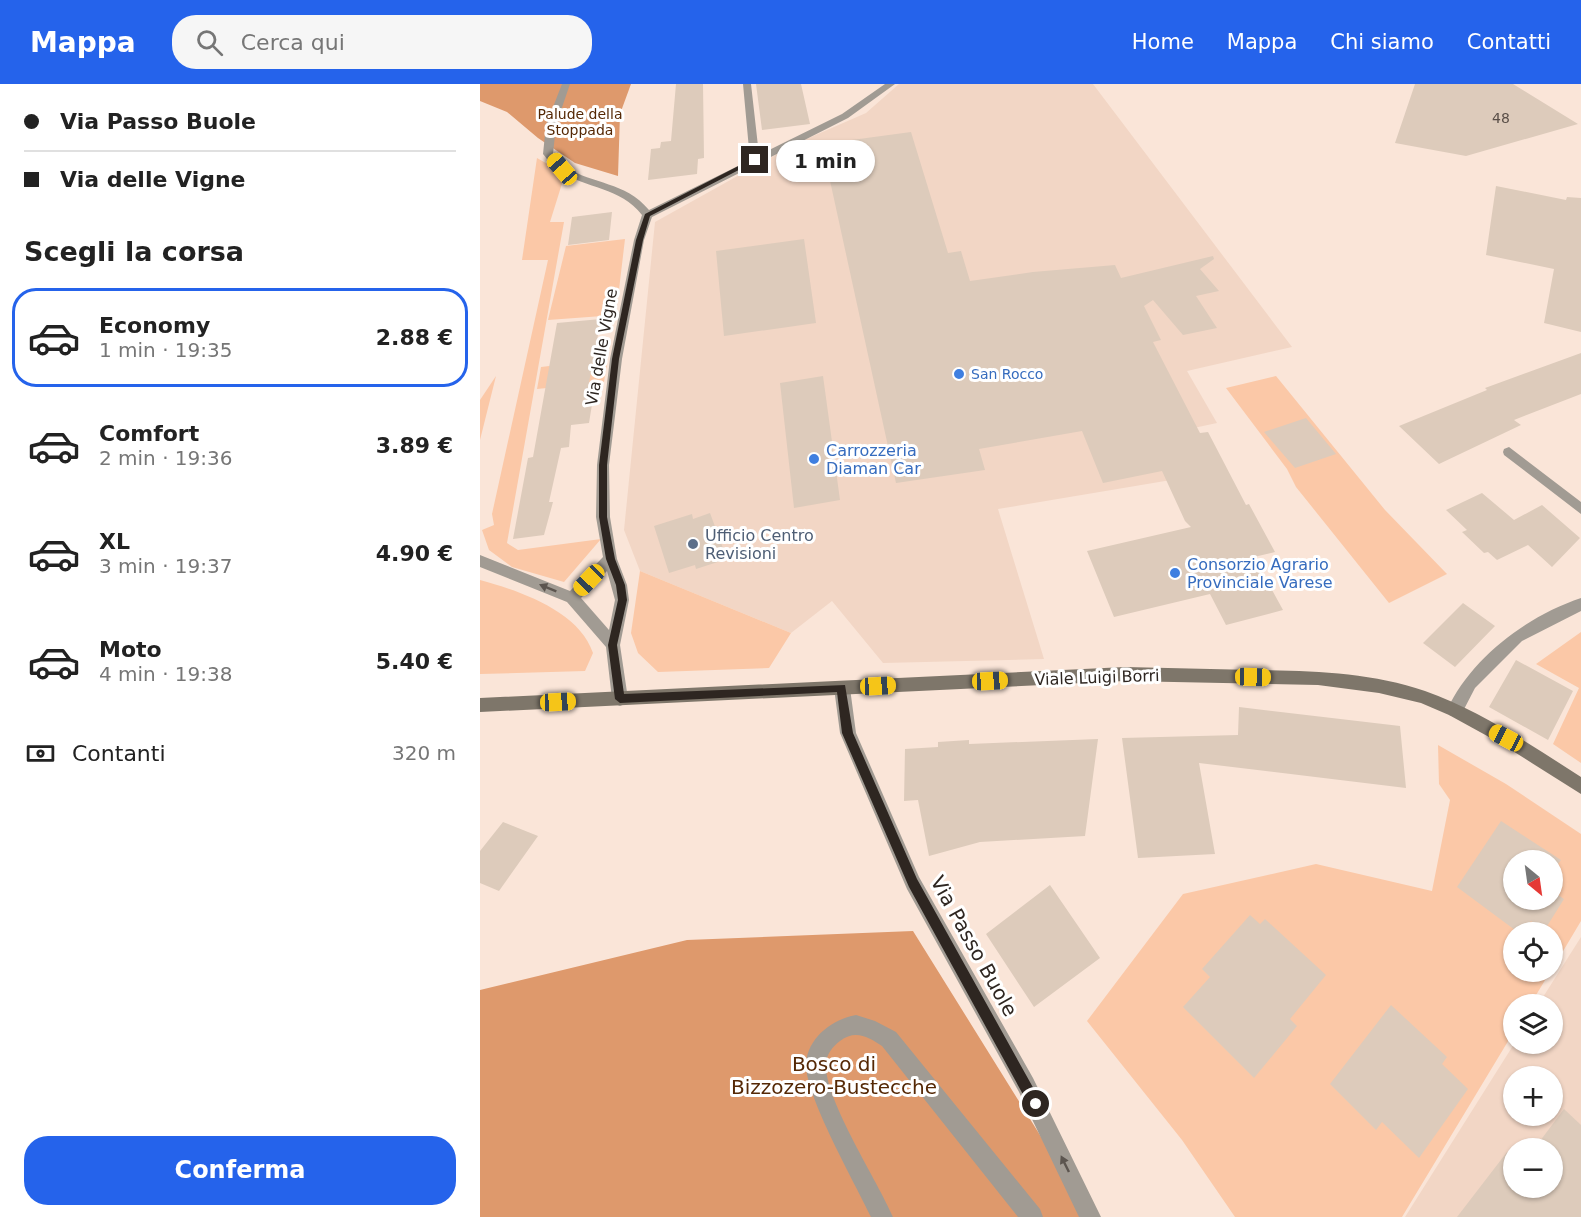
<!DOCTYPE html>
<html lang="it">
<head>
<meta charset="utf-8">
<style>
  body { margin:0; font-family:"DejaVu Sans",sans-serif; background:#f6f6f6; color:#222; height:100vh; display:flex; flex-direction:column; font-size:22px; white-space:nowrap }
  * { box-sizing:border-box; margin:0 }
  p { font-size:20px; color:#767676 }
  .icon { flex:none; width:33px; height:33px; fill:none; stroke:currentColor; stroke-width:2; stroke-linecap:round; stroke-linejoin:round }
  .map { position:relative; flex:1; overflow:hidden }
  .drawer { display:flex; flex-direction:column; background:#fff; width:480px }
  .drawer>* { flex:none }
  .banner { display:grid; align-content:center; height:132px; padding:0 24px; background:#fff }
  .needle { width:39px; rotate:151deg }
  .buttons { position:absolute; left:1023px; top:766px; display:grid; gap:12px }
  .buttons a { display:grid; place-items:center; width:60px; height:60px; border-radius:50%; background:#fff; box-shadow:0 2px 4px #0004; font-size:30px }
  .end { position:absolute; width:27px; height:27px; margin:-14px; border:8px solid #2e2621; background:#fff; box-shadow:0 0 0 3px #fff }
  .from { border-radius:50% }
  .bubble { position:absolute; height:42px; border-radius:21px; background:#fff; box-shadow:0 2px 4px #0004; font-size:20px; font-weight:700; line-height:42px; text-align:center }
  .car { position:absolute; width:18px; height:36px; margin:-18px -9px; border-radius:8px; box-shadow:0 0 4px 2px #0007; background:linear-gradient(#f5c518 24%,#345 0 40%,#f5c518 0 76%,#345 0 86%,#f5c518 0) }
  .banner b { display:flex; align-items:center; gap:21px; height:57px; font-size:22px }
  .banner b+b { border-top:2px solid #e0e0e0 }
  .banner i { width:15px; height:15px; background:#222 }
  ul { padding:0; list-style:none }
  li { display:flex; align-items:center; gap:18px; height:99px; margin:0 12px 9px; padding:0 12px; border:3px solid transparent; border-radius:24px }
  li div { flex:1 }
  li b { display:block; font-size:22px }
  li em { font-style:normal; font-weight:700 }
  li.current { border-color:#2563eb }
  li>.icon { width:54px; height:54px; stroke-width:1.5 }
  h2 { padding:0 24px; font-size:27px; line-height:72px }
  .pay { display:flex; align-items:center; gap:15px; height:66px; padding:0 24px; font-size:22px }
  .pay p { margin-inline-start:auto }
  .button { display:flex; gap:12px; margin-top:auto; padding:12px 24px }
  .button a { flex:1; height:69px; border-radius:24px; background:#2563eb; color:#fff; font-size:24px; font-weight:700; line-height:69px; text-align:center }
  header { display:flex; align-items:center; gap:36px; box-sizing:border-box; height:84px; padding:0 30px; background:#2563eb; color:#fff }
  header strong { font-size:28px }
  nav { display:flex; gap:33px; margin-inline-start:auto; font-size:21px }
  .search { width:420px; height:54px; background:#f6f6f6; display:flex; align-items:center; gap:15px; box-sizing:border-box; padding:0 21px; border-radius:24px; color:#767676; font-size:22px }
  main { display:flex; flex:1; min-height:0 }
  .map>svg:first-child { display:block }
  .built { fill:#f2d6c5; fill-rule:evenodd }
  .green { fill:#fbc8a7; fill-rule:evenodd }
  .forest { fill:#de996c }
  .building { fill:#ddcbbb }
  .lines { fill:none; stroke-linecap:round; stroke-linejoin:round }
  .street { fill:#a19b93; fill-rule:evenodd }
  .secondary { fill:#7e766a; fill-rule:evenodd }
  .oneway { fill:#5c554f }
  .route { fill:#2e2621 }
  .shop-dot { fill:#3f7fe0; stroke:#fff; stroke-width:2 }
  .service-dot { fill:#5c6f8a; stroke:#fff; stroke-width:2 }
  .labels { text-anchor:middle; stroke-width:6; stroke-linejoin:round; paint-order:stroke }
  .far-park-label { font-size:14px; fill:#552805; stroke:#fff }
  .number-label { font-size:14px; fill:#5a4f48 }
  .far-shop-label { font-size:14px; fill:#366cbe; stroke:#fff; text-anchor:start }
  .street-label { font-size:16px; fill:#2e2621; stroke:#fff }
  .shop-label { font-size:16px; fill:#366cbe; stroke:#fff; text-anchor:start }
  .service-label { font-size:16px; fill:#4e5e75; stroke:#fff; text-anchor:start }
  .near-street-label { font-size:20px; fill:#2e2621; stroke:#fff }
  .near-park-label { font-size:20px; fill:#552805; stroke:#fff }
</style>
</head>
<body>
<header>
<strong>Mappa</strong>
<div class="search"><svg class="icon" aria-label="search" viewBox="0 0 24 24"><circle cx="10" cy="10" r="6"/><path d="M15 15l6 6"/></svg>Cerca qui</div>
<nav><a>Home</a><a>Mappa</a><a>Chi siamo</a><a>Contatti</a></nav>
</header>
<main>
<section class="drawer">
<div class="banner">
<b><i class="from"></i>Via Passo Buole</b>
<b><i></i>Via delle Vigne</b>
</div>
<h2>Scegli la corsa</h2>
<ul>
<li class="current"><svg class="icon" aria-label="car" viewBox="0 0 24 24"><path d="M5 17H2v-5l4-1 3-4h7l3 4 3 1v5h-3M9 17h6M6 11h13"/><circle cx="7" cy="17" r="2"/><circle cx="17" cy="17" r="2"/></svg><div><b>Economy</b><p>1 min · 19:35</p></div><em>2.88 €</em></li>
<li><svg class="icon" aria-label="car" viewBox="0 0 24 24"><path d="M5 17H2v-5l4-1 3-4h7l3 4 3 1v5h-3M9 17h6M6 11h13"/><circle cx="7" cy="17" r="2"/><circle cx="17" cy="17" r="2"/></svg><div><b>Comfort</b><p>2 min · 19:36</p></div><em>3.89 €</em></li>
<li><svg class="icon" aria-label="car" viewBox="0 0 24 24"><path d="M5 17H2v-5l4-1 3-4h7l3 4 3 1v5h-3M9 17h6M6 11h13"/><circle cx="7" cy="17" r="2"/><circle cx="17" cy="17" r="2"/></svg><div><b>XL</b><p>3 min · 19:37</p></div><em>4.90 €</em></li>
<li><svg class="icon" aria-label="car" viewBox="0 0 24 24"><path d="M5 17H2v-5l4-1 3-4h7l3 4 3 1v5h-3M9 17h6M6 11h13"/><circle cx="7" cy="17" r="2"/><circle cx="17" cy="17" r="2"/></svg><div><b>Moto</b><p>4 min · 19:38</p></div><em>5.40 €</em></li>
</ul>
<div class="pay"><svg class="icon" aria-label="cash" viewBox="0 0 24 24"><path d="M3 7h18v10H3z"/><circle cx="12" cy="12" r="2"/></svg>Contanti<p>320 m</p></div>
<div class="button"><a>Conferma</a></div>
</section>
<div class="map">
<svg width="1101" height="1133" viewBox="0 0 1101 1133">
  <rect width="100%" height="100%" fill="#fae5d8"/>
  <path class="built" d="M 419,0 L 613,0 L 812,263 L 707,287 L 737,339 L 667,354 L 691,396 L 518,425 L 564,575 L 403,579 L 352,517 L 311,549 L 160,487 L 144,446 L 175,138 L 315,60 L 386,29 Z
    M 1101,853 L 1101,1133 L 925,1133 L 1034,960 L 1072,960 L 1072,921 L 1058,921 ZM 1034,993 L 1072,993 L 1072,1032 L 1034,1032 ZM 1034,1065 L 1072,1065 L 1072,1104 L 1034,1104 Z"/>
  <path class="green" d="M 57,74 L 85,90 L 70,138 L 84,138 L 27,459 L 38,466 L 121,455 L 84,498 L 32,483 L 9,466 L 2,446 L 14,441 L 12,430 L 68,176 L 42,176 Z
    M 145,155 L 136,231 L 68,236 L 86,162 Z
    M 128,275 L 124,298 L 57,305 L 61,283 Z
    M 16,292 L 0,356 L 0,316 Z
    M 796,292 L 905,426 L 967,490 L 909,519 L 816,403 L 807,385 L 746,304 Z
    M 160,487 L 311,549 L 289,584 L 178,588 L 158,569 L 151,549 Z
    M 0,496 C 40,507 99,527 113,569 L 105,587 L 0,590 Z
    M 1101,548 L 1101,679 L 1073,660 L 1099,604 L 1056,580 Z
    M 958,661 L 1026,700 L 1101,750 L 1101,837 L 1073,884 L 1072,849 L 1034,849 L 1034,888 L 1070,888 L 1050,921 L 1034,921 L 1033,949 L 922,1133 L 755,1133 L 702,1056 L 607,937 L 703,810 L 836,780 L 952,807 L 970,716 L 959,700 ZM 1034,777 L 1072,777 L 1072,816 L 1034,816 Z"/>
  <path class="forest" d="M 0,0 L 151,0 L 140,30 L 138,92 L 95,79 L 58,54 L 27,28 L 0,17 Z
    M 433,847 L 611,1133 L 0,1133 L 0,906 L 207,856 Z"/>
  <path class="building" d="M 196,0 L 223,0 L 224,74 L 218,75 L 217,90 L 168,96 L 171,65 L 180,64 L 181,58 L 191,57 Z
    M 276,0 L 321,0 L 330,40 L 282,46 Z
    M 935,0 L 1033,0 L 1098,40 L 986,72 L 915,59 Z
    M 431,48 L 468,169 L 481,167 L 490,197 L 553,188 L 635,181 L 641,194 L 733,172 L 734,175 L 720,185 L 739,207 L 716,212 L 737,244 L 703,251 L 673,216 L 664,222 L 681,256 L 673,258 L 720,349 L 728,348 L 766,421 L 769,420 L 795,468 L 774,473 L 803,526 L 746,541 L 730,510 L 634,533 L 607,467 L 711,443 L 705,437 L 682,387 L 623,399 L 602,347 L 499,365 L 505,386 L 416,399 L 342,60 Z
    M 1016,102 L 1086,116 L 1087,113 L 1101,114 L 1101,248 L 1064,239 L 1074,185 L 1006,171 Z
    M 132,128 L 129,156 L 88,161 L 92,133 Z
    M 324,155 L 336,239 L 244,252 L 236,167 Z
    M 121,235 L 107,309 L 114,308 L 109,339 L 91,341 L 89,363 L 81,364 L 69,418 L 73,418 L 64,451 L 33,455 L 48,374 L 53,373 L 77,239 Z
    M 1101,269 L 1101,310 L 1034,336 L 1041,341 L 959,380 L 919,342 L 1007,306 L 1005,304 Z
    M 343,292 L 360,416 L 314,424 L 300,299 Z
    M 826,334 L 856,370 L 815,384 L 784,348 Z
    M 1002,409 L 1034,436 L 1062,421 L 1100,454 L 1072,483 L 1048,461 L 1017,476 L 1008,468 L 1004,469 L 982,448 L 987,446 L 966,426 Z
    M 230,429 L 247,475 L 216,485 L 215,481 L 189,489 L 174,442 L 212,430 L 213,435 Z
    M 983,519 L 1015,542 L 975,583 L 943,559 Z
    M 1036,576 L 1093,607 L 1068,656 L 1009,623 Z
    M 759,623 L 920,642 L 926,704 L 719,679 L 735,770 L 658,774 L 642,654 L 758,651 Z
    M 618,655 L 605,752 L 500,758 L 449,772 L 438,716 L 424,717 L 425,665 L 458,663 L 458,658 L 489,656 L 489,660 Z
    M 1021,737 L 1081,776 L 1072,788 L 1072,777 L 1034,777 L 1034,816 L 1072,816 L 1072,807 L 1084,815 L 1064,847 L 1051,837 L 1043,849 L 1039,849 L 977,803 Z
    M 23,738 L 58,752 L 19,807 L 0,799 L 0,767 Z
    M 570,801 L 620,874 L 554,923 L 506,850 Z
    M 770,831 L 780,840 L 785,835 L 846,891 L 810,935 L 817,942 L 774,994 L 703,923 L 730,893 L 722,885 Z
    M 911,921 L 967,973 L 962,980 L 988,1005 L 939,1074 L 902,1038 L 896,1046 L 850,1000 Z
    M 1084,1025 L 1101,1041 L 1101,1133 L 977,1133 L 1027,1068 L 1034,1076 L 1034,1104 L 1072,1104 L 1072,1065 L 1054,1065 Z"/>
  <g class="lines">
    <path class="street" d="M 82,0 L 90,0 L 76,41 L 73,70 C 77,74 81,80 86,83 C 113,101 145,97 169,126 L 270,76 L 263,0 L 271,0 L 279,71 L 362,30 L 405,0 L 415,0 L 368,34 L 172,133 L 164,156 L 142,275 L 129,381 L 130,433 L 137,475 L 147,501 L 149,516 L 140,561 L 148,615 L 145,620 L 140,622 L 135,620 L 132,615 L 126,563 L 87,518 L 0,483 L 0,471 L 90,507 L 123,473 L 116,433 L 117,381 L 130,275 L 154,156 L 162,131 C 140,103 107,105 79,87 C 73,84 68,76 63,70 L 66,41 ZM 127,487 L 135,516 L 129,546 L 101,514 Z
      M 1029,363 L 1101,418 L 1101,430 L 1024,371 L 1023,368 L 1024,365 Z
      M 1101,514 L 1101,527 L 1042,557 L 995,604 L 981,631 L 975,633 L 969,631 L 967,626 C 991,574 1047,532 1101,514 Z
      M 362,597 L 367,599 L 370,604 L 376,649 L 439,793 L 553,994 L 621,1133 L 599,1133 L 539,1008 L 427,805 L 360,649 L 354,604 L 357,599 Z
      M 376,931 L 395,937 L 416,948 L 560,1125 L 563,1133 L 538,1133 L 402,962 C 389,953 375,945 360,957 C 353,962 346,971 346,980 C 344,1015 398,1097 413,1133 L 391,1133 C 376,1101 324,1010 326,979 C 328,954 352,935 376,931 Z"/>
    <path class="secondary" d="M 645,583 C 688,584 730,585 773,586 C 830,587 890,588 945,607 C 1001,627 1051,661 1101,693 L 1101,710 L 1020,659 L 969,631 L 941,619 L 899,609 L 838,601 L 645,597 L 0,628 L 0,614 Z"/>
  </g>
  <defs><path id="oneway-solid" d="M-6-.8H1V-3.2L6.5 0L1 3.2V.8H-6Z" transform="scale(1.5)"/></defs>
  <g class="oneway">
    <use href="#oneway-solid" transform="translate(68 504) rotate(-158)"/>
    <use href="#oneway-solid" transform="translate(585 1080) rotate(-116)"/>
  </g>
  <path class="route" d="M 272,75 L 278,76 L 170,132 L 163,156 L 139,275 L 127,381 L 127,433 L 135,475 L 145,501 L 147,516 L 137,561 L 144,610 L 365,601 L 373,649 L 437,795 L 560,1016 L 562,1020 L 560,1025 L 556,1027 L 551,1025 L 429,803 L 362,649 L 357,608 L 140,619 L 135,615 L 128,561 L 138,516 L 136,501 L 126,475 L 119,433 L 119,381 L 132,275 L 156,156 L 165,130 Z"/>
  <g class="shop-dot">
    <circle cx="479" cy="290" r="6"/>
    <circle cx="334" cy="375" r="6"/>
    <circle cx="695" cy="489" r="6"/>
  </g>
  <circle class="service-dot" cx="213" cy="460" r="6"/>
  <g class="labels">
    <g class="far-park-label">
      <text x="100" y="35">Palude della<tspan x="100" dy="16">Stoppada</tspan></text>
    </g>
    <g class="number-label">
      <text x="1021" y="39">48</text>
    </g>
    <g class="far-shop-label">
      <text x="491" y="295">San Rocco</text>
    </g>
    <g class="street-label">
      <text transform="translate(121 263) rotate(-80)" y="6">Via delle Vigne</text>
      <text transform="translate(617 593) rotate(-2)" y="6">Viale Luigi Borri</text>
    </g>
    <g class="shop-label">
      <text x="346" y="372">Carrozzeria<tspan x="346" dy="18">Diaman Car</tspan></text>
      <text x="707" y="486">Consorzio Agrario<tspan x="707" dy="18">Provinciale Varese</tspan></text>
    </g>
    <g class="service-label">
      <text x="225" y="457">Ufficio Centro<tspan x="225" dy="18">Revisioni</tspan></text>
    </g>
    <g class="near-street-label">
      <text transform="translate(494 862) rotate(61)" y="7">Via Passo Buole</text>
    </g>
    <g class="near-park-label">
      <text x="354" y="987">Bosco di<tspan x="354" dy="23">Bizzozero-Bustecche</tspan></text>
    </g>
  </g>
</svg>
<div class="buttons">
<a><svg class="needle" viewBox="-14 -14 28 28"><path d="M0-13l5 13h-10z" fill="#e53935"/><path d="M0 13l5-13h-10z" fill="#767676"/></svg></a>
<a><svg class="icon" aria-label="locate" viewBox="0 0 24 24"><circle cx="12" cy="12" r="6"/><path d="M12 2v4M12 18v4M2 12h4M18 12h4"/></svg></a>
<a><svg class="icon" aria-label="layers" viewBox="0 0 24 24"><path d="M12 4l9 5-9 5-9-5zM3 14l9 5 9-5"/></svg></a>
<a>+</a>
<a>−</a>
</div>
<i class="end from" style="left:556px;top:1020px"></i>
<i class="end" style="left:275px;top:76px"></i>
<div class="bubble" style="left:296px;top:56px;width:99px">1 min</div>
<i class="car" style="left:82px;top:85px;rotate:319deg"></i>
<i class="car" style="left:109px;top:496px;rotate:224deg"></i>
<i class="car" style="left:773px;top:593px;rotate:91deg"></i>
<i class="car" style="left:510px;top:597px;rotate:87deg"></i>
<i class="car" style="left:398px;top:602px;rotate:87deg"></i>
<i class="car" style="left:78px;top:618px;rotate:87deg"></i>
<i class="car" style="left:1026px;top:654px;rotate:298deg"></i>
</div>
</main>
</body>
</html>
